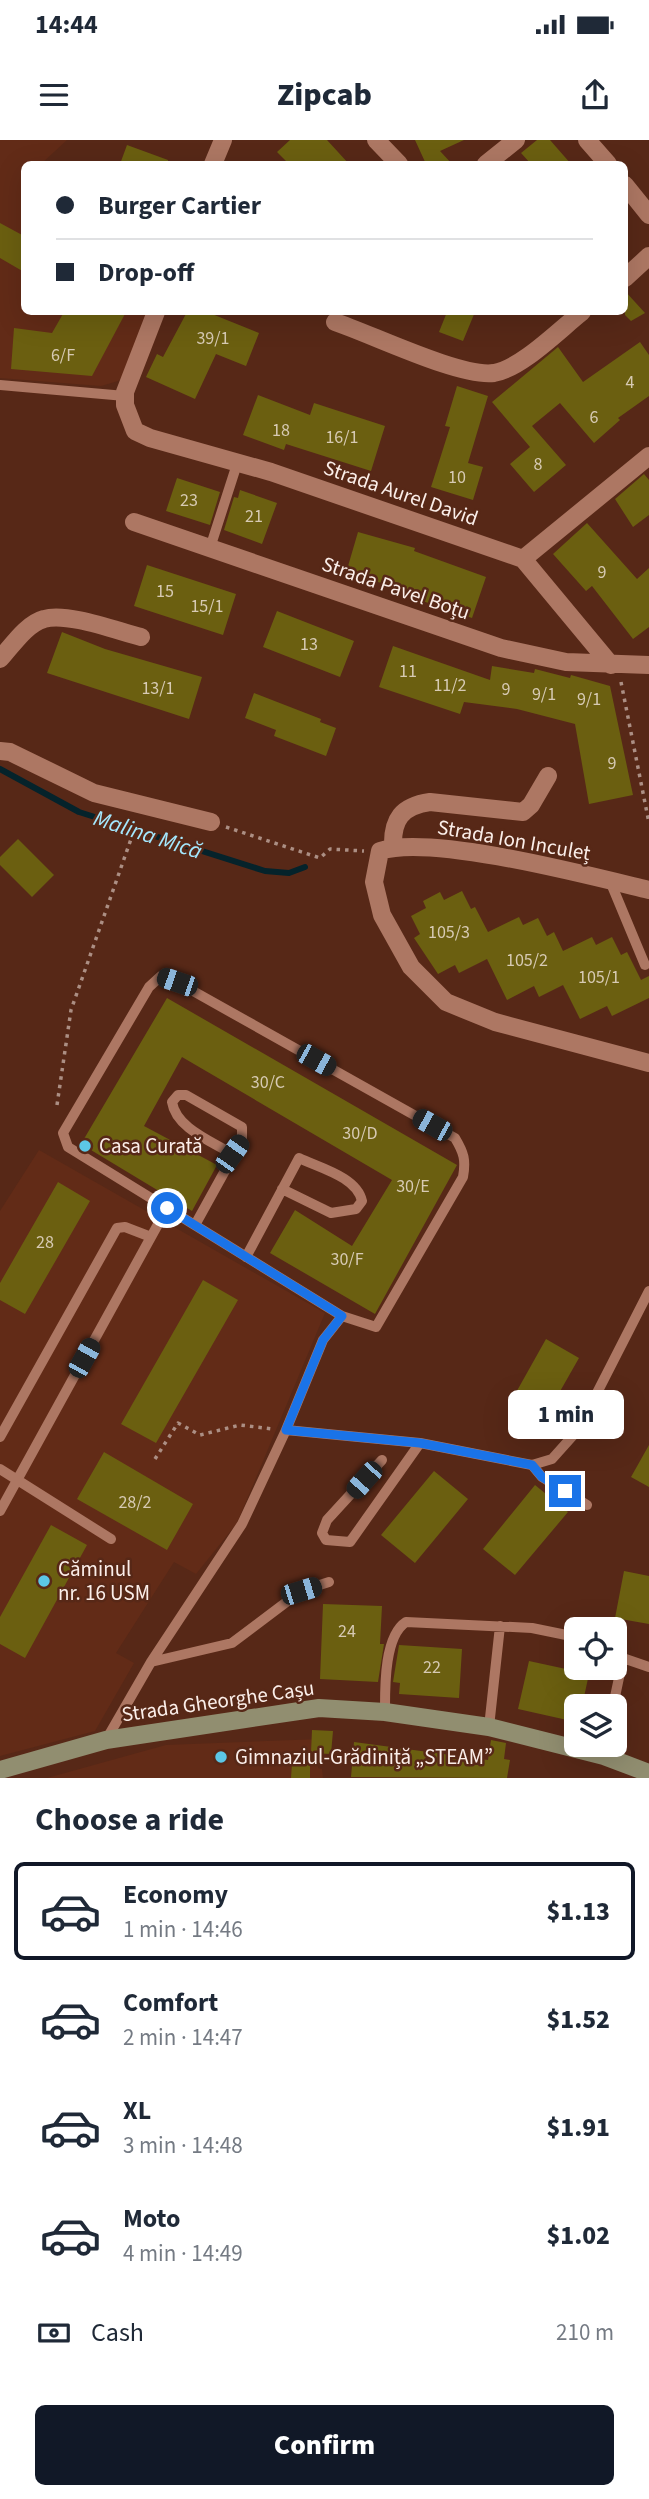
<!DOCTYPE html>
<html lang="en">
<head>
<meta charset="utf-8">
<style>
  body { margin:0; font-family:"Source Sans 3",sans-serif; background:#f2f2f3; color:#1f2937; height:100vh; display:flex; flex-direction:column; font-size:26px; white-space:nowrap }
  * { box-sizing:border-box; margin:0 }
  p { font-size:23px; color:#747a83 }
  .icon { flex:none; width:38px; height:38px; fill:none; stroke:currentColor; stroke-width:2; stroke-linecap:round; stroke-linejoin:round }
  .map { position:relative; height:1638px; overflow:hidden }
  .details { display:flex; flex-direction:column; background:#fff; flex:1 }
  .details>* { flex:none }
  .hud { position:absolute; left:21px; top:21px; width:607px; height:154px; border-radius:10px; box-shadow:0 7px 28px #0002; display:grid; align-content:center; height:154px; padding:0 35px; background:#fff }
  .controls { position:absolute; left:564px; top:1477px; display:grid; gap:14px }
  .controls a { display:grid; place-items:center; width:63px; height:63px; border-radius:10px; background:#fff; box-shadow:0 7px 28px #0002; font-size:35px }
  .end { position:absolute; width:32px; height:32px; margin:-16px; border:9px solid #1a73e8; background:#fff; box-shadow:0 0 0 4px #fff }
  .from { border-radius:50% }
  .bubble { position:absolute; height:49px; border-radius:10px; background:#fff; box-shadow:0 7px 28px #0002; font-size:23px; font-weight:800; line-height:49px; text-align:center }
  .car { position:absolute; width:21px; height:42px; margin:-21px -10px; border-radius:9px; box-shadow:0 0 5px 2px #0007; background:linear-gradient(#222 24%,#8ab4d8 0 40%,#222 0 76%,#8ab4d8 0 86%,#222 0) }
  .hud b { display:flex; align-items:center; gap:24px; height:66px; font-size:26px }
  .hud b+b { border-top:2px solid #e0e1e3 }
  .hud i { width:18px; height:18px; background:#1f2937 }
  ul { padding:0; list-style:none }
  li { display:flex; align-items:center; gap:21px; height:98px; margin:0 14px 10px; padding:0 21px; border:4px solid transparent; border-radius:10px }
  li div { flex:1 }
  li b { display:block; font-size:26px }
  li em { font-style:normal; font-weight:800 }
  li.active { border-color:#111827 }
  li>.icon { width:63px; height:63px; stroke-width:1.5 }
  h2 { padding:0 35px; font-size:32px; line-height:84px }
  .pay { display:flex; align-items:center; gap:18px; height:77px; padding:0 35px; font-size:26px }
  .pay p { margin-inline-start:auto }
  .primary-button { display:flex; gap:14px; margin-top:auto; padding:14px 35px }
  .primary-button a { flex:1; height:80px; border-radius:10px; background:#111827; color:#fff; font-size:28px; font-weight:800; line-height:80px; text-align:center }
  .status { display:flex; justify-content:space-between; align-items:center; height:49px; padding:0 35px; background:#fff; direction:ltr }
  .status svg { height:19px; fill:currentColor }
  header { display:flex; justify-content:space-between; align-items:center; height:91px; padding:0 35px; background:#fff; font-size:32px; font-weight:800 }
  .map>svg:first-child { display:block }
  .built { fill:#622b17 }
  .lines { fill:none; stroke-linecap:round; stroke-linejoin:round }
  .stream { stroke:#05232b; stroke-width:6 }
  .building { fill:#6b5f10 }
  .path { stroke:#ac8f84; stroke-width:3.5; stroke-dasharray:3.5 5; stroke-linecap:butt }
  .lane { stroke:#ad7763; stroke-width:10 }
  .street { stroke:#ad7763; stroke-width:18 }
  .secondary { stroke:#918e70; stroke-width:18 }
  .route { stroke:#1a73e8; stroke-width:9 }
  .poi-dot { fill:#5cc7e7; stroke:#572817; stroke-width:2.5 }
  .labels { text-anchor:middle; stroke-width:5; stroke-linejoin:round; paint-order:stroke }
  .number-label { font-size:18px; fill:#d7cab3 }
  .street-label { font-size:21px; fill:#fbeee9; stroke:#572817 }
  .poi-label { font-size:21px; fill:#fbeee9; stroke:#572817; text-anchor:start }
  .water-label { font-size:23px; font-style:italic; fill:#a4e8fe; stroke:#572817 }
</style>
</head>
<body>
<div class="status"><b>14:44</b><svg viewBox="0 0 49 12"><path d="M0 12V9h3v3zM5 12V6h3v6zM10 12V3h3v9zM15 12V0h3v12zM26 1h20v11H26zM47 4h2v5h-2z"/></svg></div>
<header><svg class="icon" aria-label="menu" viewBox="0 0 24 24"><path d="M4 6h16M4 12h16M4 18h16"/></svg>Zipcab<svg class="icon" aria-label="share" viewBox="0 0 24 24"><path d="M12 15V3M7 8l5-5 5 5M5 13v7h14v-7"/></svg></header>
<div class="map">
<svg width="649" height="1638" viewBox="0 0 649 1638">
  <rect width="100%" height="100%" fill="#572817"/>
  <path class="built" d="M 0,0 L 67,0 L 41,24 L 24,24 L 24,172 L 147,172 L 127,234 L 118,241 L 101,246 L 0,238 Z
    M 39,1010 L 325,1173 L 237,1383 L 196,1434 L 174,1422 L 116,1513 L 134,1523 L 95,1591 L 0,1616 L 0,1071 Z
    M 321,1599 L 318,1628 L 322,1629 L 323,1638 L 47,1638 L 166,1605 Z"/>
  <g class="lines">
    <path class="stream" d="M 0,629 L 79,672 L 265,731 L 289,733 L 305,727"/>
  </g>
  <path class="building" d="M 290,0 L 327,0 L 349,24 L 289,24 L 277,12 Z
    M 415,0 L 464,0 L 440,11 L 452,24 L 426,24 Z
    M 537,0 L 550,0 L 571,24 L 531,24 L 521,13 Z
    M 127,5 L 168,20 L 168,24 L 120,24 Z
    M 0,83 L 24,96 L 24,132 L 0,118 Z
    M 625,151 L 645,173 L 631,181 L 625,175 Z
    M 64,172 L 126,172 L 92,236 L 11,229 L 14,188 L 52,193 Z
    M 187,172 L 207,172 L 259,193 L 246,226 L 216,214 L 195,259 L 146,237 L 157,214 L 163,217 Z
    M 447,172 L 475,172 L 463,201 L 439,192 Z
    M 640,202 L 649,215 L 649,256 L 618,278 L 620,280 L 594,303 L 560,263 L 532,286 L 566,325 L 534,352 L 510,324 L 530,307 L 492,262 L 558,207 L 583,242 Z
    M 457,246 L 488,256 L 468,323 L 483,327 L 473,360 L 431,347 L 450,287 L 445,286 Z
    M 258,255 L 310,275 L 314,263 L 385,286 L 371,331 L 286,304 L 284,310 L 243,295 Z
    M 644,334 L 649,340 L 649,375 L 633,387 L 615,359 Z
    M 177,338 L 220,352 L 210,385 L 166,371 Z
    M 240,350 L 277,363 L 262,404 L 224,390 L 234,357 L 238,358 Z
    M 587,383 L 637,439 L 649,428 L 649,487 L 633,499 L 592,446 L 586,451 L 553,414 Z
    M 358,392 L 415,408 L 414,411 L 486,437 L 472,478 L 408,456 L 410,451 L 346,433 Z
    M 147,425 L 236,454 L 223,495 L 134,466 Z
    M 277,471 L 354,501 L 340,537 L 263,507 Z
    M 62,492 L 105,509 L 202,537 L 189,579 L 47,533 Z
    M 393,506 L 490,540 L 492,526 L 534,533 L 535,529 L 570,538 L 571,535 L 610,546 L 633,655 L 589,664 L 575,584 L 517,569 L 464,562 L 460,574 L 379,547 Z
    M 254,553 L 321,579 L 320,582 L 336,588 L 326,616 L 274,596 L 276,590 L 245,578 Z
    M 18,699 L 54,735 L 32,757 L 0,725 L 0,717 Z
    M 462,751 L 471,769 L 475,767 L 488,792 L 519,777 L 523,785 L 538,778 L 547,796 L 554,792 L 563,811 L 592,797 L 596,805 L 612,797 L 621,815 L 627,812 L 641,840 L 649,836 L 649,858 L 612,876 L 607,866 L 580,879 L 563,845 L 539,857 L 534,846 L 507,860 L 487,819 L 459,833 L 455,825 L 438,834 L 414,798 L 420,794 L 411,776 L 426,768 L 423,761 L 440,752 L 444,760 Z
    M 167,858 L 457,1025 L 375,1174 L 270,1113 L 295,1070 L 352,1106 L 392,1040 L 182,917 L 144,986 L 217,1025 L 192,1071 L 81,1004 Z
    M 58,1042 L 90,1061 L 25,1174 L 0,1160 L 0,1143 Z
    M 203,1140 L 238,1160 L 156,1303 L 121,1284 Z
    M 546,1199 L 579,1218 L 542,1283 L 509,1265 Z
    M 649,1305 L 649,1347 L 631,1337 Z
    M 104,1312 L 193,1364 L 167,1410 L 77,1359 Z
    M 434,1331 L 468,1359 L 415,1423 L 381,1395 Z
    M 535,1345 L 568,1372 L 515,1435 L 483,1409 Z
    M 51,1385 L 87,1405 L 25,1518 L 0,1504 L 0,1477 Z
    M 624,1431 L 649,1436 L 649,1484 L 615,1478 Z
    M 323,1464 L 382,1466 L 380,1504 L 384,1504 L 378,1542 L 320,1539 Z
    M 399,1505 L 462,1509 L 459,1558 L 399,1554 L 400,1543 L 393,1542 Z
    M 529,1521 L 589,1534 L 582,1566 L 576,1566 L 576,1582 L 518,1569 Z
    M 312,1590 L 333,1591 L 331,1614 L 311,1613 Z
    M 491,1600 L 506,1603 L 504,1619 L 510,1620 L 507,1638 L 351,1637 L 354,1602 L 488,1620 Z
    M 292,1623 L 310,1623 L 310,1638 L 291,1638 Z"/>
  <g class="lines">
    <path class="path" d="M 621,542 L 649,683
      M 226,687 L 320,718 L 330,709 L 364,711
      M 57,965 L 71,870 L 137,682
      M 155,1319 L 178,1283 L 200,1295 L 240,1285 L 273,1289"/>
    <path class="lane" d="M 0,245 L 125,256
      M 210,408 L 237,324
      M 610,741 L 645,825
      M 161,836 L 177,842 L 455,998 C 464,1013 466,1020 463,1037 L 376,1187 L 342,1176 L 68,1007 L 63,993 L 149,847 Z
      M 195,1085 L 242,1000 L 242,987 L 186,955 L 178,955 L 172,962 C 176,988 211,1001 232,1014
      M 246,1117 L 299,1018 C 320,1028 357,1037 362,1061 L 356,1069 L 331,1073 L 282,1049
      M 342,1176 L 323,1200 L 286,1290 L 420,1303 L 532,1325 L 552,1319 L 578,1290 L 649,1151
      M 0,1297 L 117,1088 L 125,1087 L 151,1097
      M 382,1320 L 327,1380 L 322,1393 L 326,1400 L 350,1402 L 420,1303
      M 532,1325 L 542,1337 L 587,1365
      M 0,1329 L 111,1399
      M 0,1371 L 167,1068
      M 614,1515 L 649,1527
      M 151,1522 L 232,1503 L 301,1451 L 329,1442
      M 613,1566 L 623,1519
      M 385,1572 C 385,1548 384,1496 406,1482 L 532,1488 L 576,1497
      M 489,1587 L 500,1486
      M 106,1600 L 151,1522 L 242,1384 L 286,1290"/>
    <path class="street" d="M 376,0 L 399,24
      M 587,0 L 608,24
      M 213,24 L 223,0
      M 486,24 L 516,0
      M 625,45 L 649,75
      M 625,138 L 649,116
      M 156,172 L 125,252 L 125,265 L 135,291 L 150,298 L 271,332 L 523,419 L 649,316
      M 335,182 C 371,194 461,238 494,233 C 522,228 559,190 582,172
      M 134,382 L 501,508 L 566,522 L 649,525
      M 523,419 L 611,525
      M 0,519 C 12,506 26,484 44,479 C 67,472 117,491 141,497
      M 0,611 L 10,612 L 94,653 L 211,682
      M 393,707 C 392,679 402,666 430,662 L 523,672 L 531,665 L 548,636
      M 649,750 C 591,736 431,694 380,711 L 374,742 L 382,775 L 411,827 L 446,862 L 495,882 L 649,923"/>
    <path class="secondary" d="M 0,1630 L 106,1600 L 319,1568 L 385,1572 L 489,1587 L 604,1616 L 649,1633"/>
  </g>
  <g class="lines">
    <path class="route" d="M 167,1068 L 342,1176 L 323,1200 L 286,1290 L 420,1303 L 532,1325 L 542,1337 L 565,1351"/>
  </g>
  <g class="poi-dot">
    <circle cx="85" cy="1006" r="7"/>
    <circle cx="44" cy="1441" r="7"/>
    <circle cx="221" cy="1617" r="7"/>
  </g>
  <g class="labels">
    <g class="number-label">
      <text x="213" y="204">39/1</text>
      <text x="63" y="221">6/F</text>
      <text x="630" y="248">4</text>
      <text x="594" y="283">6</text>
      <text x="281" y="296">18</text>
      <text x="342" y="303">16/1</text>
      <text x="538" y="330">8</text>
      <text x="457" y="343">10</text>
      <text x="189" y="366">23</text>
      <text x="254" y="382">21</text>
      <text x="602" y="438">9</text>
      <text x="165" y="457">15</text>
      <text x="207" y="472">15/1</text>
      <text x="309" y="510">13</text>
      <text x="408" y="537">11</text>
      <text x="450" y="551">11/2</text>
      <text x="158" y="554">13/1</text>
      <text x="506" y="555">9</text>
      <text x="544" y="560">9/1</text>
      <text x="589" y="565">9/1</text>
      <text x="612" y="629">9</text>
      <text x="449" y="798">105/3</text>
      <text x="527" y="826">105/2</text>
      <text x="599" y="843">105/1</text>
      <text x="268" y="948">30/C</text>
      <text x="360" y="999">30/D</text>
      <text x="413" y="1052">30/E</text>
      <text x="45" y="1108">28</text>
      <text x="347" y="1125">30/F</text>
      <text x="135" y="1368">28/2</text>
      <text x="347" y="1497">24</text>
      <text x="432" y="1533">22</text>
    </g>
    <g class="street-label">
      <text transform="translate(401 353) rotate(19)" y="7">Strada Aurel David</text>
      <text transform="translate(396 448) rotate(19)" y="7">Strada Pavel Boțu</text>
      <text transform="translate(514 700) rotate(10)" y="7">Strada Ion Inculeț</text>
      <text transform="translate(218 1561) rotate(-8)" y="7">Strada Gheorghe Cașu</text>
    </g>
    <g class="poi-label">
      <text x="99" y="1013">Casa Curată</text>
      <text x="58" y="1436">Căminul<tspan x="58" dy="24">nr. 16 USM</tspan></text>
      <text x="235" y="1624">Gimnaziul-Grădiniță „STEAM”</text>
    </g>
    <g class="water-label">
      <text transform="translate(148 694) rotate(18)" y="8">Malina Mică</text>
    </g>
  </g>
</svg>
<div class="controls">
<a><svg class="icon" aria-label="locate" viewBox="0 0 24 24"><circle cx="12" cy="12" r="6"/><path d="M12 2v4M12 18v4M2 12h4M18 12h4"/></svg></a>
<a><svg class="icon" aria-label="layers" viewBox="0 0 24 24"><path d="M12 4l9 5-9 5-9-5zM3 14l9 5 9-5"/></svg></a>
</div>
<i class="end from" style="left:167px;top:1068px"></i>
<i class="end" style="left:565px;top:1351px"></i>
<div class="bubble" style="left:508px;top:1250px;width:116px">1 min</div>
<i class="car" style="left:177px;top:842px;rotate:289deg"></i>
<i class="car" style="left:316px;top:920px;rotate:119deg"></i>
<i class="car" style="left:432px;top:985px;rotate:299deg"></i>
<i class="car" style="left:232px;top:1014px;rotate:35deg"></i>
<i class="car" style="left:84px;top:1218px;rotate:29deg"></i>
<i class="car" style="left:364px;top:1340px;rotate:222deg"></i>
<i class="car" style="left:301px;top:1451px;rotate:73deg"></i>
<div class="hud">
<b><i class="from"></i>Burger Cartier</b>
<b><i></i>Drop-off</b>
</div>
</div>
<section class="details">
<h2>Choose a ride</h2>
<ul>
<li class="active"><svg class="icon" aria-label="car" viewBox="0 0 24 24"><path d="M5 17H2v-5l4-1 3-4h7l3 4 3 1v5h-3M9 17h6M6 11h13"/><circle cx="7" cy="17" r="2"/><circle cx="17" cy="17" r="2"/></svg><div><b>Economy</b><p>1 min · 14:46</p></div><em>$1.13</em></li>
<li><svg class="icon" aria-label="car" viewBox="0 0 24 24"><path d="M5 17H2v-5l4-1 3-4h7l3 4 3 1v5h-3M9 17h6M6 11h13"/><circle cx="7" cy="17" r="2"/><circle cx="17" cy="17" r="2"/></svg><div><b>Comfort</b><p>2 min · 14:47</p></div><em>$1.52</em></li>
<li><svg class="icon" aria-label="car" viewBox="0 0 24 24"><path d="M5 17H2v-5l4-1 3-4h7l3 4 3 1v5h-3M9 17h6M6 11h13"/><circle cx="7" cy="17" r="2"/><circle cx="17" cy="17" r="2"/></svg><div><b>XL</b><p>3 min · 14:48</p></div><em>$1.91</em></li>
<li><svg class="icon" aria-label="car" viewBox="0 0 24 24"><path d="M5 17H2v-5l4-1 3-4h7l3 4 3 1v5h-3M9 17h6M6 11h13"/><circle cx="7" cy="17" r="2"/><circle cx="17" cy="17" r="2"/></svg><div><b>Moto</b><p>4 min · 14:49</p></div><em>$1.02</em></li>
</ul>
<div class="pay"><svg class="icon" aria-label="cash" viewBox="0 0 24 24"><path d="M3 7h18v10H3z"/><circle cx="12" cy="12" r="2"/></svg>Cash<p>210 m</p></div>
<div class="primary-button"><a>Confirm</a></div>
</section>
</body>
</html>
